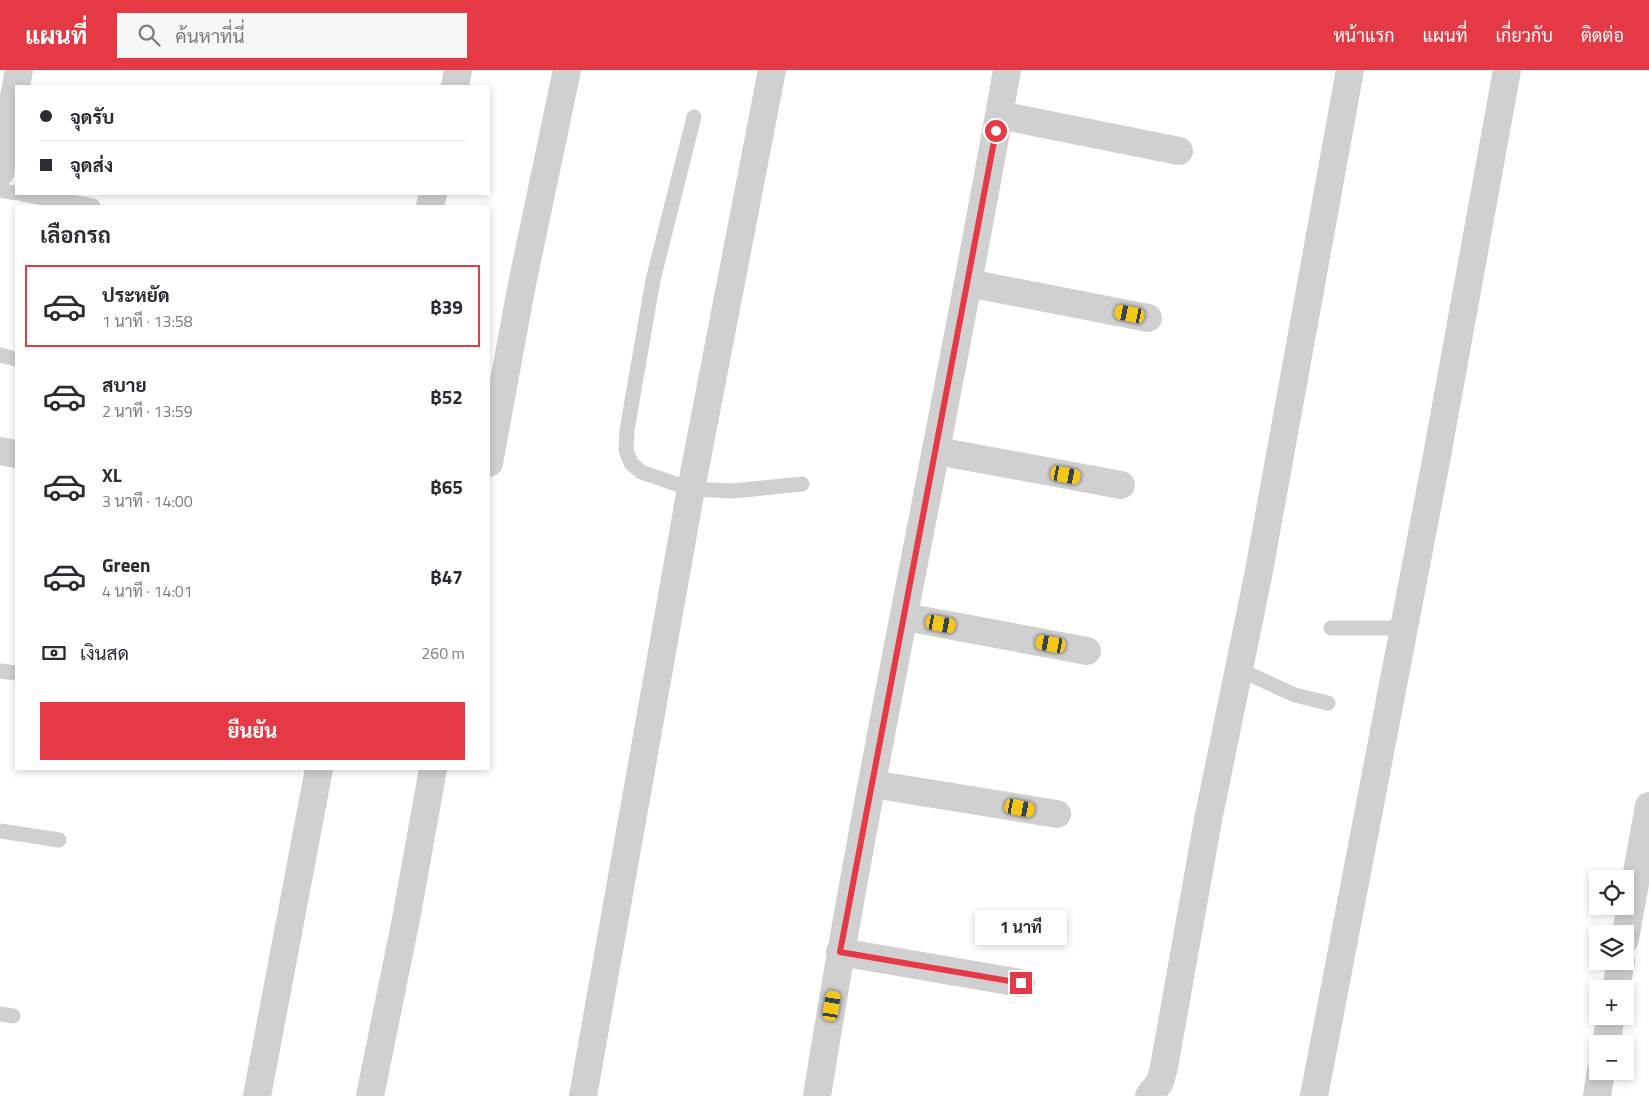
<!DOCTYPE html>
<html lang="th">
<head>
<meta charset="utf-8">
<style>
  body { margin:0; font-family:"Titillium Web",Sarabun,sans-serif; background:#f7f7f7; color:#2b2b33; height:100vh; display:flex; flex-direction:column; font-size:19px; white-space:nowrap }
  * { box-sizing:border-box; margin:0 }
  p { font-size:16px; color:#7c7c81 }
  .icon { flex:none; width:28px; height:28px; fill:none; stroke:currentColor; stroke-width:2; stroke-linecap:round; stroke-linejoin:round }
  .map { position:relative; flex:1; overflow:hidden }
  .sheet { position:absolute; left:15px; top:135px; width:475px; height:565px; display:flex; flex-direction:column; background:#fff; border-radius:0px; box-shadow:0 2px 8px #0003 }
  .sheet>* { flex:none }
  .guide { position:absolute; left:15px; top:15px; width:475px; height:110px; border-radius:0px; box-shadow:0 2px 8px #0003; display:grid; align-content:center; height:110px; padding:0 25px; background:#fff }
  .tools { position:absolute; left:1589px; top:800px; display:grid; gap:10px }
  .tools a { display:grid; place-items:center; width:45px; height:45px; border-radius:0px; background:#fff; box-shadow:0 2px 8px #0003; font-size:25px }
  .end { position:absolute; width:22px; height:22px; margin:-11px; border:6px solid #e63946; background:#fff; box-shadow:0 0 0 2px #fff }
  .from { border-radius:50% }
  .bubble { position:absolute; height:35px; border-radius:0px; background:#fff; box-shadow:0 2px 8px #0003; font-size:16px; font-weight:700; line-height:35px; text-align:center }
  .car { position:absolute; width:15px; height:30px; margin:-15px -8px; border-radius:6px; box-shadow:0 0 4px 1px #0007; background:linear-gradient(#f5c518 24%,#345 0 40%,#f5c518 0 76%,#345 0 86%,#f5c518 0) }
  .guide b { display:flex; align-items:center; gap:18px; height:48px; font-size:19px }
  .guide b+b { border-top:1px solid #e1e1e2 }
  .guide i { width:12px; height:12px; background:#2b2b33 }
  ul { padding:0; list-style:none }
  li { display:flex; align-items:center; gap:15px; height:82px; margin:0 10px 8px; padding:0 15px; border:2px solid transparent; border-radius:0px }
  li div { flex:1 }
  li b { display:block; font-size:19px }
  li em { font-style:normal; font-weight:700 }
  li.active { border-color:#e63946 }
  li>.icon { width:45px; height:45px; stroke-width:1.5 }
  h2 { padding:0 25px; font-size:22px; line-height:60px }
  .pay { display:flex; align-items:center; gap:12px; height:55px; padding:0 25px; font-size:19px }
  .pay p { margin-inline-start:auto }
  .cta { display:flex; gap:10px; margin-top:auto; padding:10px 25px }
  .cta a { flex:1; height:58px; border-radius:0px; background:#e63946; color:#fff; font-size:20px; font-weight:700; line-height:58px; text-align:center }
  header { display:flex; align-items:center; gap:30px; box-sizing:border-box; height:70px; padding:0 25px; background:#e63946; color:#fff }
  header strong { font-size:24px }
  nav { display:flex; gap:28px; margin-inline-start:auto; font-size:18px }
  .search { width:350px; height:45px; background:#f7f7f7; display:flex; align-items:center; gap:12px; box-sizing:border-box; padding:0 18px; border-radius:0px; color:#7c7c81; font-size:19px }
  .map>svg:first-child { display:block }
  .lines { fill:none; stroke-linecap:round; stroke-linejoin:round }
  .lane { stroke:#d0d0d0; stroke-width:15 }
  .street { stroke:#d0d0d0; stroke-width:28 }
  .route { stroke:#e63946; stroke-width:6 }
</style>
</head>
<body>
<header>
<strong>แผนที่</strong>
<div class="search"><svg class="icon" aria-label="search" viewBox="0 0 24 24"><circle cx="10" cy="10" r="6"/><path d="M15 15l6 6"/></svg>ค้นหาที่นี่</div>
<nav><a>หน้าแรก</a><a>แผนที่</a><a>เกี่ยวกับ</a><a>ติดต่อ</a></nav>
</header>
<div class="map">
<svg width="1649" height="1026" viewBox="0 0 1649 1026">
  <rect width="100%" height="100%" fill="#fff"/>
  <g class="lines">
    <path class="lane" d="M 694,47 L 653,210 L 627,360 L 626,380 L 631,393 L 641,402 L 691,419 L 733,421 L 802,414
      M 0,120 L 16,123
      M 22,124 L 93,136
      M 0,285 L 16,289
      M 1331,558 L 1404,558
      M 1240,600 L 1295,625 L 1328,633
      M 0,601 L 16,603
      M 0,761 L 59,770
      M 0,944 L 13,946"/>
    <path class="street" d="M 455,16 L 458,0
      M 999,45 L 1179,81
      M 0,103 L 19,0
      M 430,136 L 433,124
      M 968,213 L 1148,248
      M 0,381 L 16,384
      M 937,381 L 1121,415
      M 489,393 L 521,219 L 567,0
      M 905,547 L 1087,581
      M 872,714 L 1057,744
      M 1625,869 L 1649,736
      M 840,882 L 1021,913
      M 1616,919 L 1621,891
      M 1606,974 L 1611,946
      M 257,1026 L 319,699
      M 370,1026 L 406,849 L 433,699
      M 583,1026 L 691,419 L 772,0
      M 817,1026 C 872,683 947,343 1007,0
      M 1149,1026 L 1160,1012 L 1164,997 L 1208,750 L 1258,506 L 1350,0
      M 1314,1026 L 1436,391 L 1507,0
      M 1597,1026 L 1601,1001"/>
  </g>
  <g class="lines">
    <path class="route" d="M 996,61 L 840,882 L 1021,913"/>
  </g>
</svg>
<div class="tools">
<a><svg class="icon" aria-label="locate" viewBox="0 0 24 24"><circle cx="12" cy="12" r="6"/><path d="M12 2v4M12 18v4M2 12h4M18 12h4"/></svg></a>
<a><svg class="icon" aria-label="layers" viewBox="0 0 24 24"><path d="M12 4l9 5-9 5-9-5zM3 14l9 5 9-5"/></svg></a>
<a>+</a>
<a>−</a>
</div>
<i class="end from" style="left:996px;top:61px"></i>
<i class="end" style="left:1021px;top:913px"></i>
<div class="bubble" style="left:975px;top:840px;width:92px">1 นาที</div>
<i class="car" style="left:1130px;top:244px;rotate:281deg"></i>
<i class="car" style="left:1066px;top:405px;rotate:100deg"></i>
<i class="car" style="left:941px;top:554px;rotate:100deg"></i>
<i class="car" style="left:1051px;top:574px;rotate:280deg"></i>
<i class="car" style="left:1020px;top:738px;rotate:100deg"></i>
<i class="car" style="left:832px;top:936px;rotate:9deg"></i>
<div class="guide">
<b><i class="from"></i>จุดรับ</b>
<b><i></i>จุดส่ง</b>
</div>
<section class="sheet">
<h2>เลือกรถ</h2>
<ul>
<li class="active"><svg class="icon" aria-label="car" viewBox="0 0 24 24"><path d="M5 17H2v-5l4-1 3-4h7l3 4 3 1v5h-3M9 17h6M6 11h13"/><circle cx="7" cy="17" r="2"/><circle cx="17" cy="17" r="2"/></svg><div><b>ประหยัด</b><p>1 นาที · 13:58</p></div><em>฿39</em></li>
<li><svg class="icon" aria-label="car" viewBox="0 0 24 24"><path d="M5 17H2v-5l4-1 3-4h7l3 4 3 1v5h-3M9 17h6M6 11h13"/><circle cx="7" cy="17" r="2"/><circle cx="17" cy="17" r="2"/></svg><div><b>สบาย</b><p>2 นาที · 13:59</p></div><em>฿52</em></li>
<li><svg class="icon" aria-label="car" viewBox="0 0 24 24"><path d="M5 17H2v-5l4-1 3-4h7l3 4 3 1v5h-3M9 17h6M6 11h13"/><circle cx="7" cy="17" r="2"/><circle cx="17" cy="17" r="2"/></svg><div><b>XL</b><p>3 นาที · 14:00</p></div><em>฿65</em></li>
<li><svg class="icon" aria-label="car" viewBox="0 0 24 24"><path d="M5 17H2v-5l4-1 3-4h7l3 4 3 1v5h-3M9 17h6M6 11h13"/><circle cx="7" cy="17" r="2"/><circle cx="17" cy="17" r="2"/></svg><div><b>Green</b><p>4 นาที · 14:01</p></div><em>฿47</em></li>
</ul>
<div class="pay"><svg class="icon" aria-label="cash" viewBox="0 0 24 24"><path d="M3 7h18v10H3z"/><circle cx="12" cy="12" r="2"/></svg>เงินสด<p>260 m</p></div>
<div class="cta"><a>ยืนยัน</a></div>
</section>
</div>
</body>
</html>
